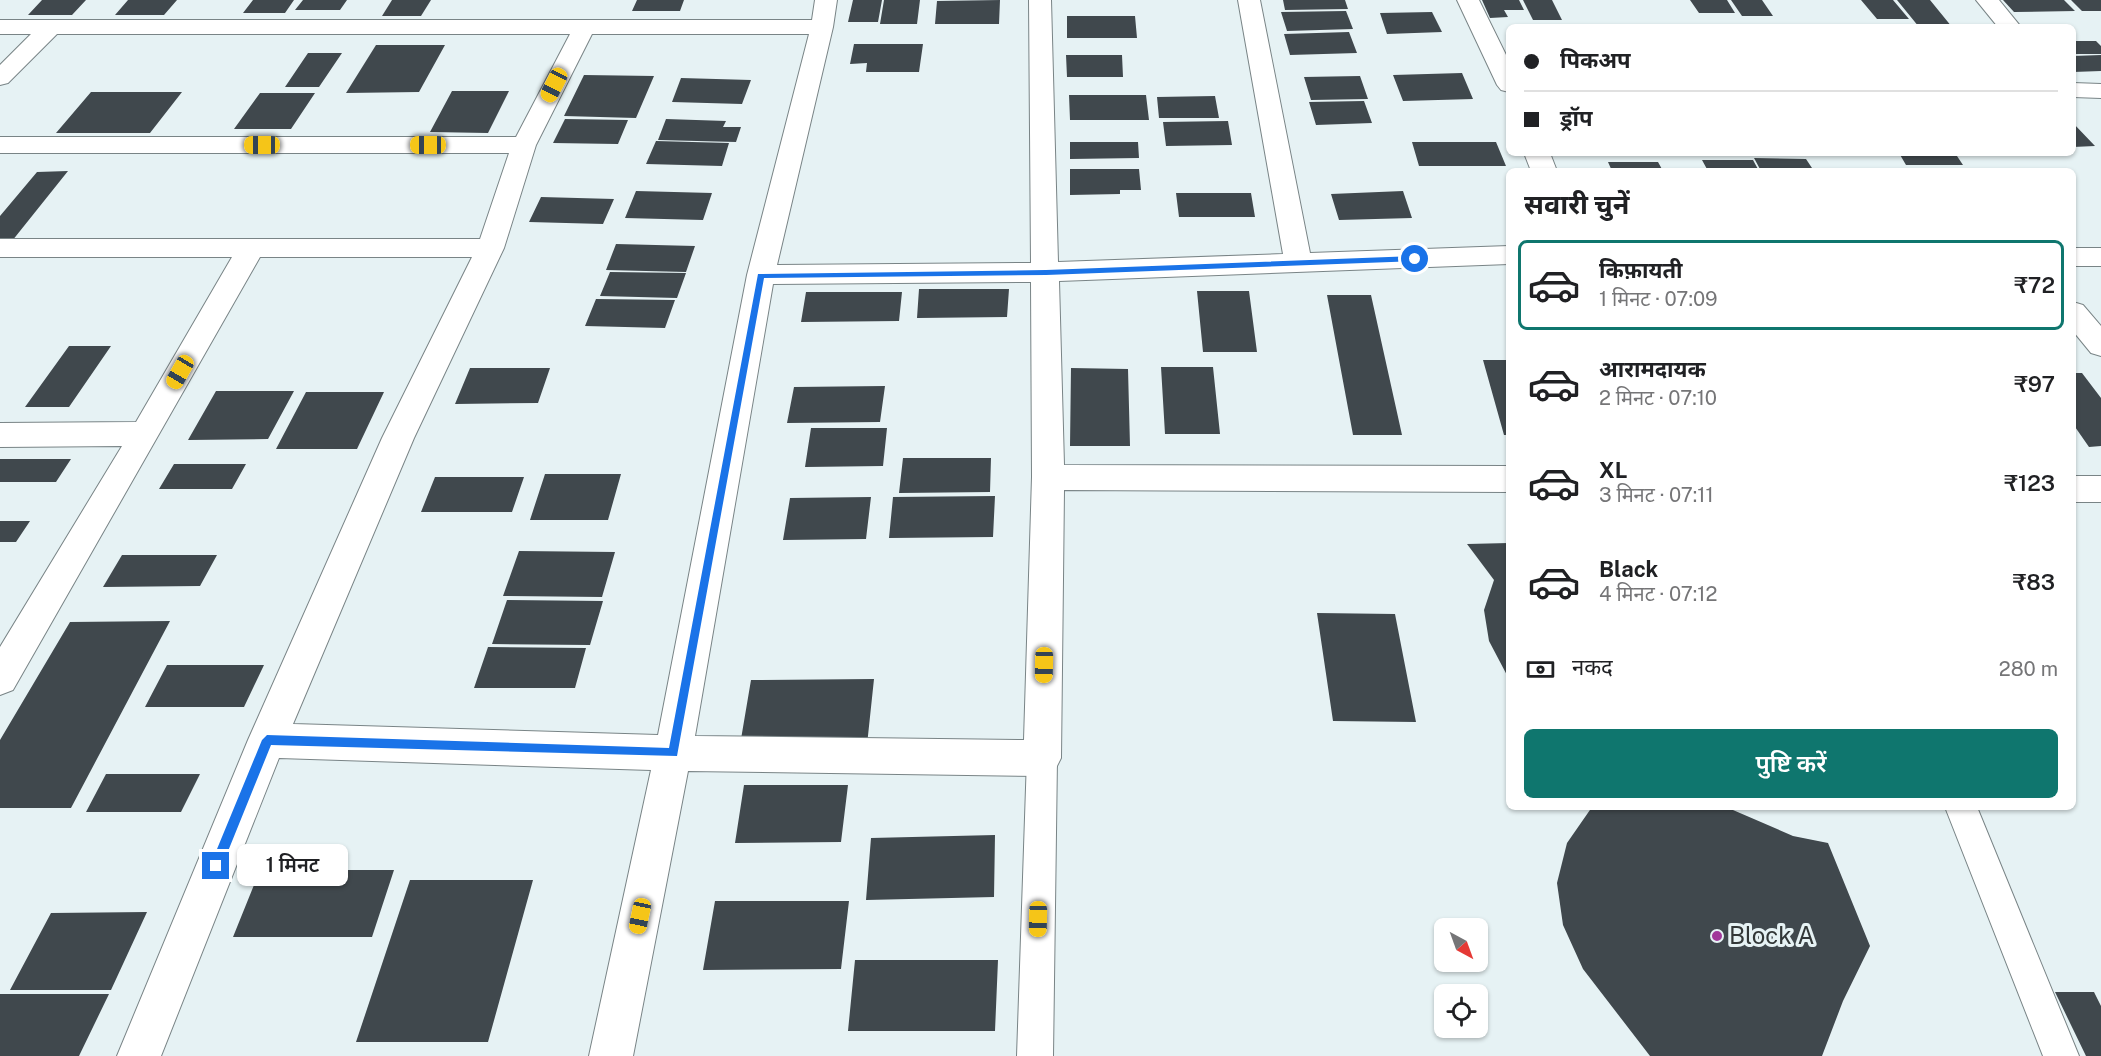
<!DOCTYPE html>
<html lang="hi">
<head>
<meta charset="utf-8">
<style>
  body { margin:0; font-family:"Public Sans","Noto Sans Devanagari",sans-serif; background:#f2f2f2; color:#202124; height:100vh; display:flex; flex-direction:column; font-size:22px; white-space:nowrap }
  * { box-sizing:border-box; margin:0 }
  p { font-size:20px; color:#757577 }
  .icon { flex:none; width:33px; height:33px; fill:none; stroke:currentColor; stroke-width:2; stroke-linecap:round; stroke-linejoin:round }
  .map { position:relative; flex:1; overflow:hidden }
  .sheet { position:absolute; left:1506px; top:168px; width:570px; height:642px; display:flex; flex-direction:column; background:#fff; border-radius:9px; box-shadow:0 2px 4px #0004 }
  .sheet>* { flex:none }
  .top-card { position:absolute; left:1506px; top:24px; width:570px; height:132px; border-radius:9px; box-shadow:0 2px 4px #0004; display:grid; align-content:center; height:132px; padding:0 18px; background:#fff }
  .needle { width:39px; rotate:139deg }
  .buttons { position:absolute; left:1434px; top:918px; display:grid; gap:12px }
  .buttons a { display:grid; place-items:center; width:54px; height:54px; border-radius:9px; background:#fff; box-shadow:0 2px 4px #0004; font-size:30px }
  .end { position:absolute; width:27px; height:27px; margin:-14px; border:8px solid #1a73e8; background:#fff; box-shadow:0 0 0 3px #fff }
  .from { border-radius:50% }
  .bubble { position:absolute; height:42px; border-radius:9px; background:#fff; box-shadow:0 2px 4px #0004; font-size:20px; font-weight:600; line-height:42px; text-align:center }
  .car { position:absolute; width:18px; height:36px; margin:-18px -9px; border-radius:8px; box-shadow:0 0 4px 2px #0007; background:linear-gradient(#f5c518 24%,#345 0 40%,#f5c518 0 76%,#345 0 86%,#f5c518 0) }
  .top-card b { display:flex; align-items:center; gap:21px; height:57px; font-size:22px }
  .top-card b+b { border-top:2px solid #e0e0e0 }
  .top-card i { width:15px; height:15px; background:#202124 }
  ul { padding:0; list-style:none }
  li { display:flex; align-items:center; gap:18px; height:90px; margin:0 12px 9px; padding:0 6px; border:3px solid transparent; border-radius:9px }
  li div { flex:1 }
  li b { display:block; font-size:22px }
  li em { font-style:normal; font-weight:600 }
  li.on { border-color:#0f766e }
  li>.icon { width:54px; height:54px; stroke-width:1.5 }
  h2 { padding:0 18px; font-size:27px; line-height:72px }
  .pay { display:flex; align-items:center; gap:15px; height:66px; padding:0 18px; font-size:22px }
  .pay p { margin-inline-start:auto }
  .primary-button { display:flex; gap:12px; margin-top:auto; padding:12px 18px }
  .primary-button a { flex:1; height:69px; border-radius:9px; background:#0f766e; color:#fff; font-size:24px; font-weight:600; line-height:69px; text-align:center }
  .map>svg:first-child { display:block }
  .building { fill:#40484d }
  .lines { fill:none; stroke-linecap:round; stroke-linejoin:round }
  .lane-casing { stroke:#798486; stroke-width:2 }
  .street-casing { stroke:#798486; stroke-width:2 }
  .lane { fill:#fff; fill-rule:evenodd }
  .street { fill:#fff; fill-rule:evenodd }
  .route { fill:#1a73e8 }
  .poi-dot { fill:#a1389a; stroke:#e6f2f4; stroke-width:2 }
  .labels { text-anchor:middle; stroke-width:6; stroke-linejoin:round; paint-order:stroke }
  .near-poi-label { font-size:24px; fill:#323737; stroke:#e6f2f4; text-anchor:start }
</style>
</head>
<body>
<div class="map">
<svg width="2101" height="1056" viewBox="0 0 2101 1056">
  <rect width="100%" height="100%" fill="#e6f2f4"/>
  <path class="building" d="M 42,0 L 86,0 L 72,15 L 28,15 Z
    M 128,0 L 177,0 L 164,15 L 115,15 Z
    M 253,0 L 294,0 L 285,13 L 243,13 Z
    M 303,0 L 347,0 L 340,10 L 295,10 Z
    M 392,0 L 431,0 L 421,16 L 382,16 Z
    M 637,0 L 684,0 L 680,11 L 632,11 Z
    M 853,0 L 882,0 L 878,22 L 848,22 Z
    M 884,0 L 920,0 L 917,24 L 880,24 Z
    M 1000,0 L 999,24 L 935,24 L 937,1 Z
    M 1283,0 L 1345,0 L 1348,9 L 1285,10 Z
    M 1482,0 L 1519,0 L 1524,10 L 1504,10 L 1508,17 L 1490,18 Z
    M 1523,0 L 1552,0 L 1562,20 L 1533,20 Z
    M 1690,0 L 1727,0 L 1735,13 L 1699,13 Z
    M 1731,0 L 1762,0 L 1773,16 L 1742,16 Z
    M 1861,0 L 1893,0 L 1909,19 L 1877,19 Z
    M 1897,0 L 1930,0 L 1952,27 L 1919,27 Z
    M 2003,0 L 2064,0 L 2075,11 L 2014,12 Z
    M 2071,0 L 2101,0 L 2101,11 L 2082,11 Z
    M 1346,11 L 1353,29 L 1287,31 L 1281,12 Z
    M 1432,12 L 1442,32 L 1387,34 L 1380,13 Z
    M 1067,16 L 1135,16 L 1137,38 L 1067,38 Z
    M 1349,32 L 1357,53 L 1290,55 L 1284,34 Z
    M 2073,41 L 2096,41 L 2101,46 L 2101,54 L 2073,54 Z
    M 854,44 L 923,44 L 919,72 L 866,72 L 867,63 L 850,64 Z
    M 376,45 L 445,45 L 419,92 L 346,93 Z
    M 308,53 L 342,53 L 319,87 L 285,87 Z
    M 1066,55 L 1122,55 L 1123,77 L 1067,77 Z
    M 2101,55 L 2101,71 L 2073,72 L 2073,56 Z
    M 1462,73 L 1473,99 L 1403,101 L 1393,75 Z
    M 584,75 L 654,76 L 636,118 L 564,116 Z
    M 1360,76 L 1368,99 L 1311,100 L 1304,77 Z
    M 681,78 L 751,80 L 742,104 L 672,102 Z
    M 452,91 L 509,91 L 488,133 L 430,132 Z
    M 91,92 L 182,92 L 150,133 L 56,133 Z
    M 260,93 L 315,93 L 291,129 L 234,129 Z
    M 1069,95 L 1146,95 L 1149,120 L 1070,120 Z
    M 1215,96 L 1219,118 L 1159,118 L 1157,97 Z
    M 1364,101 L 1372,123 L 1316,125 L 1309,102 Z
    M 565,119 L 628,120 L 618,144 L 553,143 Z
    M 666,119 L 726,121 L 723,127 L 741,127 L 736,142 L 658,140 Z
    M 1228,121 L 1232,145 L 1166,146 L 1163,122 Z
    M 2073,123 L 2095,146 L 2073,147 Z
    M 656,141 L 729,143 L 722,166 L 646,164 Z
    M 1070,142 L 1138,142 L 1139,158 L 1070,159 Z
    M 1412,142 L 1496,142 L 1506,166 L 1419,166 Z
    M 1800,153 L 1854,153 L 1856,155 L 1800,155 Z
    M 1899,153 L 1955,153 L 1963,165 L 1906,165 Z
    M 1754,158 L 1806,159 L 1814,171 L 1761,171 Z
    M 1702,160 L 1753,160 L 1759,171 L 1708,171 Z
    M 1608,162 L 1658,162 L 1663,171 L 1612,171 Z
    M 1070,169 L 1139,169 L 1141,190 L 1120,190 L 1120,194 L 1070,195 Z
    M 68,171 L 12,241 L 0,241 L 0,216 L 37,172 Z
    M 636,191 L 712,193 L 703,220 L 625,218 Z
    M 1403,191 L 1412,218 L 1339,220 L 1331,194 Z
    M 1176,193 L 1251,193 L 1255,217 L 1179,217 Z
    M 541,197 L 614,199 L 603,224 L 529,222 Z
    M 616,244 L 695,246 L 686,272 L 606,270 Z
    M 610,272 L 686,273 L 677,298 L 600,296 Z
    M 919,289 L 1009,289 L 1007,317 L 917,318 Z
    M 1197,291 L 1249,291 L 1257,352 L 1203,352 Z
    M 806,292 L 902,292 L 899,321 L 801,322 Z
    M 1327,295 L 1371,295 L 1402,435 L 1353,435 Z
    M 596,299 L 675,300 L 665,328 L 585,326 Z
    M 69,346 L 111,346 L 69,407 L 25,407 Z
    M 1483,360 L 1509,360 L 1509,435 L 1504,435 Z
    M 1161,367 L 1213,367 L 1220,434 L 1165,434 Z
    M 470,368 L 550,368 L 538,403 L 455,404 Z
    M 1071,368 L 1128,369 L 1130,446 L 1070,446 Z
    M 2073,373 L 2082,373 L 2101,398 L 2101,446 L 2089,447 L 2073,424 Z
    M 885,386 L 880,422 L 787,423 L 794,387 Z
    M 216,391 L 294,391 L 268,439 L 188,440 Z
    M 306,392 L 384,392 L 357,449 L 276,449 Z
    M 811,428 L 887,428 L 883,466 L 805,467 Z
    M 903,458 L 991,458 L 990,492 L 899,493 Z
    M 0,459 L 71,459 L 56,482 L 0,482 Z
    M 174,464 L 246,464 L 232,489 L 159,489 Z
    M 545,474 L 621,474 L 608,520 L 530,520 Z
    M 435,477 L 524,477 L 512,512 L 421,512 Z
    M 995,496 L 993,537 L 889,538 L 893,497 Z
    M 871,497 L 866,539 L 783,540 L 790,498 Z
    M 0,521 L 30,521 L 16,542 L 0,542 Z
    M 1509,543 L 1509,679 L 1489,641 L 1484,610 L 1494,580 L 1467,544 Z
    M 519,551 L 615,552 L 602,597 L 503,596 Z
    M 122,555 L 217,555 L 200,586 L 103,587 Z
    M 507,600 L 603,601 L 590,645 L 492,644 Z
    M 1317,613 L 1395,614 L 1416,722 L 1333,721 Z
    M 170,621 L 71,808 L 0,808 L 0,740 L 70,622 Z
    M 488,647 L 586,648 L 575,688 L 474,688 Z
    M 167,665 L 264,665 L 244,707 L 145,707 Z
    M 874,679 L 867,745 L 740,745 L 751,680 Z
    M 106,774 L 200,774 L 181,812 L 86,812 Z
    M 744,785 L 848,785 L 841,842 L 735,843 Z
    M 1592,807 L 1726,807 L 1793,836 L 1828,843 L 1870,946 L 1843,1001 L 1822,1056 L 1650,1056 L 1583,969 L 1563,925 L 1557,883 L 1567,843 Z
    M 995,835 L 994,897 L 866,900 L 871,838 Z
    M 260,870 L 394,870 L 372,937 L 233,937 Z
    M 410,880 L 533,880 L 488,1042 L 356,1042 Z
    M 715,901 L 849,901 L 841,969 L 703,970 Z
    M 147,912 L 111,990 L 10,990 L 51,913 Z
    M 855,960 L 998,960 L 995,1031 L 848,1031 Z
    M 2055,992 L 2094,992 L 2101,1006 L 2101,1056 L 2086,1056 Z
    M 0,994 L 109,994 L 79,1056 L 0,1056 Z"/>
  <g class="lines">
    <defs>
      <path id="lane" d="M 1042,744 L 1053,748 L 1057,758 L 1053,1056 L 1017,1056 L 1027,758 L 1031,748 Z
        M 1945,807 L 1977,807 L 2079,1056 L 2043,1056 Z"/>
      <path id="street" d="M 815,0 L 837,0 L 833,27 L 777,265 L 1031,263 L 1029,0 L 1051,0 L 1058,262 L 1283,254 L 1238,0 L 1260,0 L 1310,253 L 1509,246 L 1509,264 L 1059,281 L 1064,465 L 1509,466 L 1509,492 L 1064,490 L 1061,758 L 1055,770 L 1042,776 L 688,771 L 633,1056 L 589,1056 L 651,770 L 279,758 L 161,1056 L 117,1056 L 248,740 L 382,438 L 472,257 L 260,257 L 13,690 L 0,695 L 0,647 L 122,446 L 0,447 L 0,423 L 136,422 L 232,257 L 0,257 L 0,239 L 480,239 L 509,153 L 0,153 L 0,137 L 516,137 L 570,34 L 57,34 L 8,83 L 0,85 L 0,65 L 31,34 L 0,34 L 0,20 L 812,20 ZM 592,34 L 809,34 L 747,275 L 658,735 L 293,724 L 414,438 L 504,248 L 536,145 ZM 1031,282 L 1032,477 L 1024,740 L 695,736 L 773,284 Z
        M 1457,0 L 1479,0 L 1509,61 L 1509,92 L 1501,90 L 1497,85 Z
        M 1976,0 L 1999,0 L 2021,27 L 1998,27 Z
        M 2073,83 L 2101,84 L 2101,98 L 2073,97 Z
        M 1524,153 L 1550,153 L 1557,171 L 1531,171 Z
        M 2073,248 L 2101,248 L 2101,266 L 2073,266 Z
        M 2073,302 L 2083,305 L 2101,326 L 2101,356 L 2091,353 L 2073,331 Z
        M 2073,476 L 2101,476 L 2101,502 L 2073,502 Z"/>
    </defs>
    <use href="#lane" class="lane-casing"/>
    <use href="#street" class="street-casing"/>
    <use href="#lane" class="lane"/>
    <use href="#street" class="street"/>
  </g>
  <path class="route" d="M 1415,256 L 1418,261 L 1046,275 L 764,278 L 677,756 L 271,745 L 220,871 L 212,871 L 210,866 L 262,740 L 267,735 L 669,748 L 758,274 L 1046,270 Z"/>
  <circle class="poi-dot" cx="1717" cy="936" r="6"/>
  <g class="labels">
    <g class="near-poi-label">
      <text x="1729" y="944">Block A</text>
    </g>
  </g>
</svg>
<div class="buttons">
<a><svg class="needle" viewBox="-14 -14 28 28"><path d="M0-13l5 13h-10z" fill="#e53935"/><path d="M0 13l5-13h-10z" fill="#757577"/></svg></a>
<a><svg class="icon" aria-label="locate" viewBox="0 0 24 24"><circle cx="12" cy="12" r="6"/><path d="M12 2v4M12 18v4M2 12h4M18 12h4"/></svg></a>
</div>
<i class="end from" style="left:1415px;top:259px"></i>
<i class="end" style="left:216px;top:866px"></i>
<div class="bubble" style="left:237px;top:844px;width:111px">1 मिनट</div>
<i class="car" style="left:554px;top:85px;rotate:207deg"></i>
<i class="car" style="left:262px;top:145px;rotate:270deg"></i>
<i class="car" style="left:428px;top:145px;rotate:270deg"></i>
<i class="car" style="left:180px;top:372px;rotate:210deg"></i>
<i class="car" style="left:1044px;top:665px;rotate:181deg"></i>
<i class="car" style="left:640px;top:916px;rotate:192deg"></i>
<i class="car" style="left:1038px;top:919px;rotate:181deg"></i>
<div class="top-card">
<b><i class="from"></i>पिकअप</b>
<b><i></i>ड्रॉप</b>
</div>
<section class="sheet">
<h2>सवारी चुनें</h2>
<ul>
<li class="on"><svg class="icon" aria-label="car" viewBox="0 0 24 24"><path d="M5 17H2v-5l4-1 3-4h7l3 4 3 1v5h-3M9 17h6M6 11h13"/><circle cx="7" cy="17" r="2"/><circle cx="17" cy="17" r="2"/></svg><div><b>किफ़ायती</b><p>1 मिनट · 07:09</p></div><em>₹72</em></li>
<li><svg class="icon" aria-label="car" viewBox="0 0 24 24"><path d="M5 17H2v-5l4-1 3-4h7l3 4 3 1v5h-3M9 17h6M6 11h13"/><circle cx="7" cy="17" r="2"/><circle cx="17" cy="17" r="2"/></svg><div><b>आरामदायक</b><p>2 मिनट · 07:10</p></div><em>₹97</em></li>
<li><svg class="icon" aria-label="car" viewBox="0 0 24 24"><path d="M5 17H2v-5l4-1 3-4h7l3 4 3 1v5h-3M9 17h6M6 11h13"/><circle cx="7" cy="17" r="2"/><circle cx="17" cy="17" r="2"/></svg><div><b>XL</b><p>3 मिनट · 07:11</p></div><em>₹123</em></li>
<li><svg class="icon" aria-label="car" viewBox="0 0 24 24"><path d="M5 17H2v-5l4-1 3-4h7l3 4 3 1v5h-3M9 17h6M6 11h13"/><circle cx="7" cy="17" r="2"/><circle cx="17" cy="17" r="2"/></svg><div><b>Black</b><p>4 मिनट · 07:12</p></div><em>₹83</em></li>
</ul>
<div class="pay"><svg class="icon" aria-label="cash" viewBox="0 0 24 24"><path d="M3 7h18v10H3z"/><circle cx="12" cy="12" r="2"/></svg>नकद<p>280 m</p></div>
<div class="primary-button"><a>पुष्टि करें</a></div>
</section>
</div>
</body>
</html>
